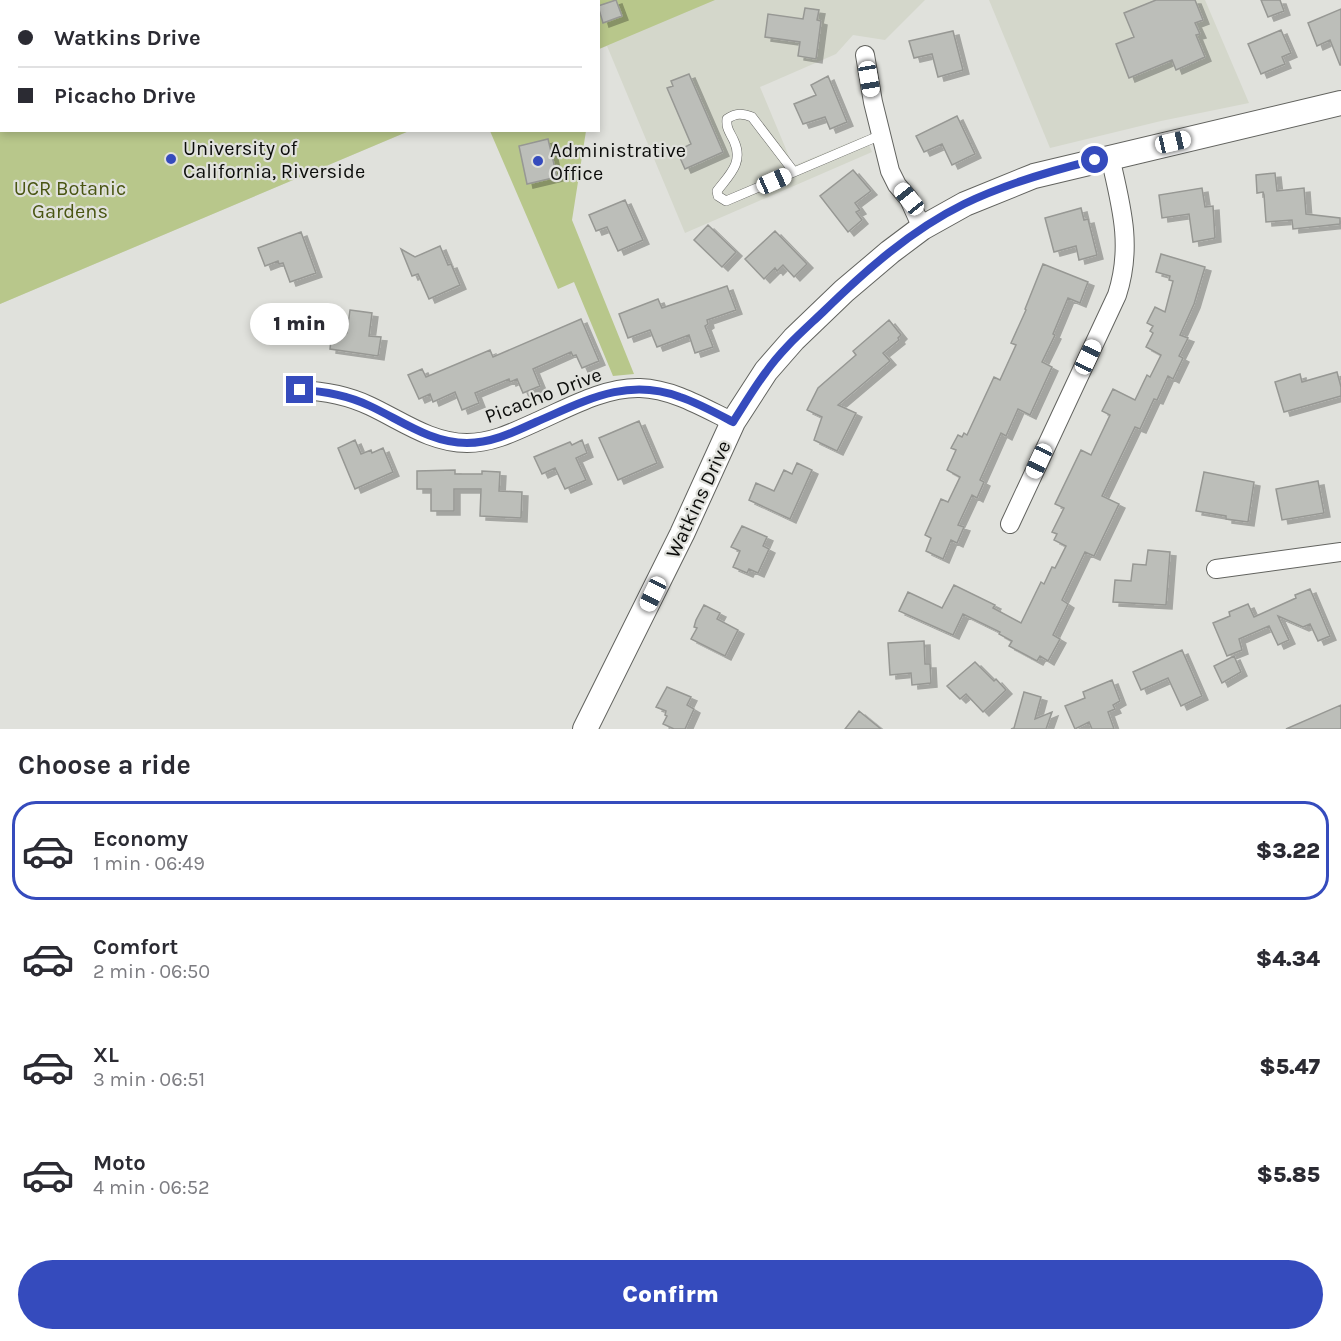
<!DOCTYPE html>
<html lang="en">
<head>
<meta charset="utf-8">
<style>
  body { margin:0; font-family:Karla,sans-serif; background:#f7f7f7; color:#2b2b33; height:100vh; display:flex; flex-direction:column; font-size:22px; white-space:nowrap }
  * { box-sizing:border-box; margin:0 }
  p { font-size:20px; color:#7c7c81 }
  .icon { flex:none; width:33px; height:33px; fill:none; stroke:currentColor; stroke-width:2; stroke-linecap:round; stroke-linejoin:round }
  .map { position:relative; height:729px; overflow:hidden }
  .side { display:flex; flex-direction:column; background:#fff; flex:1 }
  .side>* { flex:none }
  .banner { position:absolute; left:0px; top:0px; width:600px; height:132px; box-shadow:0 3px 9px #0003; display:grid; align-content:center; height:132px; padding:0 18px; background:#fff }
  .end { position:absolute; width:27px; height:27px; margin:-14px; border:8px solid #354bbd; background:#fff; box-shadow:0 0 0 3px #fff }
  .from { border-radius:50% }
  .bubble { position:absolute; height:42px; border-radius:21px; background:#fff; box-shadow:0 3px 9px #0003; font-size:20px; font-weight:800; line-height:42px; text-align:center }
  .car { position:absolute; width:18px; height:36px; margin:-18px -9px; border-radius:8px; box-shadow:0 0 4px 2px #0007; background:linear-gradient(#fff 24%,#345 0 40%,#fff 0 76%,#345 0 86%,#fff 0) }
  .banner b { display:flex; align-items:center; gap:21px; height:57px; font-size:22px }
  .banner b+b { border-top:2px solid #e1e1e2 }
  .banner i { width:15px; height:15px; background:#2b2b33 }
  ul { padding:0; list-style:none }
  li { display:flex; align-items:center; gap:18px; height:99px; margin:0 12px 9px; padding:0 6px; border:3px solid transparent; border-radius:24px }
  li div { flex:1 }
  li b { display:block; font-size:22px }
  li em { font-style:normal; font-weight:800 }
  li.on { border-color:#354bbd }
  li>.icon { width:54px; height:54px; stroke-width:1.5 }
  h2 { padding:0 18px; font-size:27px; line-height:72px }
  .primary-button { display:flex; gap:12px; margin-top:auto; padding:12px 18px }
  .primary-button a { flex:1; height:69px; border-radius:36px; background:#354bbd; color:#fff; font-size:24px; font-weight:800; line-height:69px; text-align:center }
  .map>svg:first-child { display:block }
  .built { fill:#d4d7cb }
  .green { fill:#b8c78b }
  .building { fill:#bcbeb9; stroke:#979894; stroke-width:1.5; filter:url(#shadow) }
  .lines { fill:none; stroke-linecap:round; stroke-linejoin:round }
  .lane-casing { stroke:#62635f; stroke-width:10 }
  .street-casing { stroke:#62635f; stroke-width:20 }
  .secondary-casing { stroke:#62635f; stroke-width:26 }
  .lane { stroke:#fff; stroke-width:9 }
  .street { stroke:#fff; stroke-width:18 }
  .secondary { stroke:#fff; stroke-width:24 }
  .route { stroke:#354bbd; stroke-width:8 }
  .poi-dot { fill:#354bbd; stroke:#e0e1dc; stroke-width:2 }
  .labels { text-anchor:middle; stroke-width:4.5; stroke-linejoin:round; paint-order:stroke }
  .poi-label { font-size:20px; fill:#0c0d0b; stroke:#e0e1dc; text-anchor:start }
  .park-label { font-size:20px; fill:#495512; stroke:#e0e1dc }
  .street-label { font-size:20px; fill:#0c0d0b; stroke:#e0e1dc }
</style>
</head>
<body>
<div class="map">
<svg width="1341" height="729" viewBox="0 0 1341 729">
  <defs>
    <filter id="shadow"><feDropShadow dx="6" dy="4" stdDeviation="0" flood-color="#0004"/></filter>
  </defs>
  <rect width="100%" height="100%" fill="#e0e1dc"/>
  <path class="built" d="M 0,0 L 925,0 L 885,40 L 853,35 L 836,54 L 760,87 L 793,166 L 865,136 L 872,152 L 685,233 L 607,46 L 599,49 L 599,53 L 598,2 L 2,2 L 2,130 L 409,131 L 0,304 Z
    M 989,0 L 1205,0 L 1249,103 L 1161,121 L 1050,148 Z"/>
  <path class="green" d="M 0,0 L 715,0 L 599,49 L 599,53 L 598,2 L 2,2 L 2,130 L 409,131 L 0,304 Z
    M 490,131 L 586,131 L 572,220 L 634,374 L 613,376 L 574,282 L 558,289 Z"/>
  <path class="building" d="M 616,0 L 622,16 L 603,23 L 598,6 Z
    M 1156,0 L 1195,0 L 1203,20 L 1195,23 L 1200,34 L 1196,35 L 1205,57 L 1176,70 L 1172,60 L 1129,78 L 1116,44 L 1134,37 L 1124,13 Z
    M 1261,0 L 1280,0 L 1284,11 L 1268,17 Z
    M 805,8 L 819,10 L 817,20 L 821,21 L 816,59 L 798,56 L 800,42 L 765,37 L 768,14 L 803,19 Z
    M 1341,9 L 1341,65 L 1340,65 L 1330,40 L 1317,46 L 1308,23 Z
    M 1281,30 L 1291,53 L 1282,57 L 1285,64 L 1261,74 L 1248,44 Z
    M 953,31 L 963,70 L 938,77 L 932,54 L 914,58 L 909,41 Z
    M 689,74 L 723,152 L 685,169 L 677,151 L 691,144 L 667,88 L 673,86 L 671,81 Z
    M 828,76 L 847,122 L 830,129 L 825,117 L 803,124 L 794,104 L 816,95 L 811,85 Z
    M 957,116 L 975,154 L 952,165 L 942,144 L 924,152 L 916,136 Z
    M 548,139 L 557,177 L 527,184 L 519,146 Z
    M 853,170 L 871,191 L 855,203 L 860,210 L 856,212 L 862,220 L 848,232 L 820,196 Z
    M 1275,173 L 1277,191 L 1304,188 L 1306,214 L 1340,218 L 1340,224 L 1293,229 L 1292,220 L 1266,222 L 1264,195 L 1263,192 L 1257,193 L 1256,175 Z
    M 1202,188 L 1205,207 L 1213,206 L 1215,238 L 1193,242 L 1189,214 L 1162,218 L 1159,195 Z
    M 625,200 L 643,240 L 618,251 L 607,227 L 596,231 L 589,215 Z
    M 1081,208 L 1084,220 L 1088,219 L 1097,255 L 1079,260 L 1076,246 L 1054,252 L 1045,218 Z
    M 708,225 L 736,252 L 722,267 L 694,240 Z
    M 775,231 L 807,264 L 794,277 L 783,265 L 777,271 L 775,268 L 764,279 L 745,259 Z
    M 301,232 L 316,273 L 290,282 L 283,263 L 279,264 L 278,261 L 265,266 L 258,248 Z
    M 440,246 L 448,265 L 451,264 L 460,285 L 429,299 L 418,274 L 412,276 L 401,249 L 415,257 Z
    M 1161,254 L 1205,267 L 1194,304 L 1180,335 L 1188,338 L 1179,356 L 1183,358 L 1173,379 L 1168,376 L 1157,400 L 1154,399 L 1140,429 L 1135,427 L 1102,496 L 1119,504 L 1094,556 L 1085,552 L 1062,600 L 1068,604 L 1053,635 L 1060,639 L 1048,661 L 1040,656 L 1037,661 L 1009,646 L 1012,641 L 999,634 L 1000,632 L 963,614 L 953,635 L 899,611 L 908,592 L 942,608 L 954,585 L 995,605 L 993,608 L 1021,623 L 1041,582 L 1044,584 L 1052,567 L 1055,568 L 1066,546 L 1054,540 L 1057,534 L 1052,532 L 1064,508 L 1055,504 L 1081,450 L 1091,455 L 1110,415 L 1102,411 L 1113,389 L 1135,400 L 1147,375 L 1150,377 L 1161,355 L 1146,347 L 1153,333 L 1150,331 L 1153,326 L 1147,323 L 1155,307 L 1165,312 L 1173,281 L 1169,280 L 1170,276 L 1156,272 Z
    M 1043,264 L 1088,282 L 1080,303 L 1068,298 L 1053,334 L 1055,335 L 1042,362 L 1052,367 L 1030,415 L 1018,409 L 1006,436 L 1001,433 L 980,480 L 984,482 L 977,498 L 972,495 L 958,525 L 964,527 L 957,543 L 951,540 L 943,559 L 926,551 L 931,538 L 925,535 L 941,499 L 948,502 L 960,477 L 947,470 L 956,450 L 951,448 L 958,435 L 962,437 L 964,433 L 967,435 L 994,377 L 1000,380 L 1016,345 L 1011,343 L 1026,310 L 1025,309 Z
    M 727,286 L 736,310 L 707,320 L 708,324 L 705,326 L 713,347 L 695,353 L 689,335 L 657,347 L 650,330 L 628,338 L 619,314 L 658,299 L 662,308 Z
    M 350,310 L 372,313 L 369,336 L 381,337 L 378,356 L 330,349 L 332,331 L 347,333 Z
    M 581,319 L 599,361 L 582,368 L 576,355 L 573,356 L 571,352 L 533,369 L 540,386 L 523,393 L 517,379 L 510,382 L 509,379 L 475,393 L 479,403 L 462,410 L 455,392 L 433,402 L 430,394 L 419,399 L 408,375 L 422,369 L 426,377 L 490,350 L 493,357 Z
    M 889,320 L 901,335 L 898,338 L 899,340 L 883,353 L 890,361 L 838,405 L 856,413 L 837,451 L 814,440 L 822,417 L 807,410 L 818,388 L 856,355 L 853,351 Z
    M 1337,372 L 1341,387 L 1341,396 L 1284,412 L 1275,382 L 1300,374 L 1302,382 Z
    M 639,421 L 657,463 L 618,480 L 599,438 Z
    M 355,440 L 361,454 L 371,450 L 372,453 L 383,448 L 393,472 L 355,489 L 338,448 Z
    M 582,440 L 587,453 L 576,458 L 586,480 L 565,489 L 555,468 L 542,474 L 534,457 L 570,442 L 572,445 Z
    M 797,463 L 812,470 L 790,519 L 749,500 L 756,483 L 774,491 L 784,470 L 792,474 Z
    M 455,470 L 455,474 L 482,474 L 482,471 L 500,472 L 499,491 L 522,492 L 521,518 L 480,516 L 481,489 L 454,489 L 454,511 L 431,511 L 431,489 L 417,489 L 417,471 Z
    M 1204,472 L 1254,482 L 1248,522 L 1226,519 L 1226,516 L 1196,511 Z
    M 1318,481 L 1324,513 L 1282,520 L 1276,489 Z
    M 742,526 L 767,537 L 763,546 L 769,549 L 758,573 L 749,569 L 747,573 L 733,567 L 740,551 L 731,547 Z
    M 1148,550 L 1170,552 L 1166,605 L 1113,602 L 1115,580 L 1131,581 L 1133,564 L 1146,565 Z
    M 1310,589 L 1330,636 L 1318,641 L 1310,624 L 1303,627 L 1278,616 L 1289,640 L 1278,645 L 1269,626 L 1239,639 L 1242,650 L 1227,656 L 1213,623 L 1230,616 L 1229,612 L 1248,604 L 1254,617 L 1296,598 L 1295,595 Z
    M 704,605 L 720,613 L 717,619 L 738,630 L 725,656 L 691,639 L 697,628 L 694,627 L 696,620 Z
    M 924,641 L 925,664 L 930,664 L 931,683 L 912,685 L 911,673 L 890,675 L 888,643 Z
    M 1182,650 L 1202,696 L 1181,706 L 1168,678 L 1141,690 L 1133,672 Z
    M 1234,656 L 1241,672 L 1222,683 L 1214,666 Z
    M 975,662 L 994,681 L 996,679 L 1006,690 L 983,712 L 966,694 L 960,699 L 947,686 Z
    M 1112,680 L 1120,701 L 1113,705 L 1115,709 L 1108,712 L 1114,729 L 1092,729 L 1089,722 L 1075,729 L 1065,706 L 1085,698 L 1083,692 Z
    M 667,687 L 691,697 L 687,705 L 694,709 L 685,729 L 674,729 L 663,724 L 667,716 L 665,715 L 666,711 L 656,707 Z
    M 1024,692 L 1041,697 L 1035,719 L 1052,712 L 1046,729 L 1011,729 L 1014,728 Z
    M 1341,705 L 1341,729 L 1286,729 Z
    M 859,711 L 881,729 L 845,729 Z"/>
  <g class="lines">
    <defs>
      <path id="lane" d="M 794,172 L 752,117 C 742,113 736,113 727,119 C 726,129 730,132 734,141 C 744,163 729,175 717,191 L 718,196 L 726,201 L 881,135"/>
      <path id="street" d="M 865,55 L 873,102 L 890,171 L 897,185 L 909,199 L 922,228
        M 299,390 C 325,391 347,395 370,406 C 402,421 431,443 467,443 C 492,443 514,432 536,422 C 568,408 604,387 640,388 C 673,389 704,408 733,422
        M 1010,524 L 1117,295 C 1133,246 1121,205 1110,157
        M 1216,569 L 1341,552"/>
      <path id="secondary" d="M 585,729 L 682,534 L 733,422 L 766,371 L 794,339 L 844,291 L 890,252 L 922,228 L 965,204 L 1034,176 L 1341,103"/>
    </defs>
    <use href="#lane" class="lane-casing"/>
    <use href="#street" class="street-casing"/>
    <use href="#secondary" class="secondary-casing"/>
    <use href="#lane" class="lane"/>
    <use href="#street" class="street"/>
    <use href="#secondary" class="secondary"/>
  </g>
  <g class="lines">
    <path class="route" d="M 300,390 C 324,391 347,395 370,406 C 402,421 431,443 467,443 C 492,443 514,432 536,422 C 585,401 626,377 680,397 C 698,403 716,413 733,422 C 744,405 754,388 766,372 C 782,349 803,331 823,312 C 865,271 911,230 964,204 C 1005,184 1050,171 1095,160"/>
  </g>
  <g class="poi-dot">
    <circle cx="171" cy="159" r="6"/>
    <circle cx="538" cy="161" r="6"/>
  </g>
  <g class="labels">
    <g class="poi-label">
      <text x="183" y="155">University of<tspan x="183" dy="23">California, Riverside</tspan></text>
      <text x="550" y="157">Administrative<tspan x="550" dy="23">Office</tspan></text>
    </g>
    <g class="park-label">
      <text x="70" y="195">UCR Botanic<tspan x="70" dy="23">Gardens</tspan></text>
    </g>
    <g class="street-label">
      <text transform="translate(543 395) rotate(-21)" y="7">Picacho Drive</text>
      <text transform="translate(698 499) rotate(-65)" y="7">Watkins Drive</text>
    </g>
  </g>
</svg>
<i class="end from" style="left:1095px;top:160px"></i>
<i class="end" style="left:300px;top:390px"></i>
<div class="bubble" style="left:250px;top:303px;width:99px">1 min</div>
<i class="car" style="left:869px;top:79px;rotate:170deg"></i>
<i class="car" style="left:1173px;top:142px;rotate:77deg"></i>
<i class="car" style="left:774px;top:181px;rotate:66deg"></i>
<i class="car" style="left:909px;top:199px;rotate:321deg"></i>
<i class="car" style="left:1088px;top:357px;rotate:25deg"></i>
<i class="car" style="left:1039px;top:461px;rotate:205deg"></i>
<i class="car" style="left:653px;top:594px;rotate:206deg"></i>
<div class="banner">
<b><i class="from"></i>Watkins Drive</b>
<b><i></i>Picacho Drive</b>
</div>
</div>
<section class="side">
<h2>Choose a ride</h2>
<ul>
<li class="on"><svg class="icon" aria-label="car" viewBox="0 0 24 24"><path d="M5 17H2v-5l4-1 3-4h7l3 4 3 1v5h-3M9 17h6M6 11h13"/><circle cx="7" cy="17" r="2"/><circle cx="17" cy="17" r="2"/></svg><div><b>Economy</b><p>1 min · 06:49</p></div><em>$3.22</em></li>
<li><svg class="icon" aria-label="car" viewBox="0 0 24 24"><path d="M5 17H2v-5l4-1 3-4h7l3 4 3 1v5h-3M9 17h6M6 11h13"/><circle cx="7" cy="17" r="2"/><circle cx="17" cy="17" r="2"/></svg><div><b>Comfort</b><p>2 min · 06:50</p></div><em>$4.34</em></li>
<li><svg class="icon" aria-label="car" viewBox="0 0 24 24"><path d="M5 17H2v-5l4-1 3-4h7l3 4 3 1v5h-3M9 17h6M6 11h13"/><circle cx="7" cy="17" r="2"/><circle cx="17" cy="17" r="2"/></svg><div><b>XL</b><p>3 min · 06:51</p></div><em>$5.47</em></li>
<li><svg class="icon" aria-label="car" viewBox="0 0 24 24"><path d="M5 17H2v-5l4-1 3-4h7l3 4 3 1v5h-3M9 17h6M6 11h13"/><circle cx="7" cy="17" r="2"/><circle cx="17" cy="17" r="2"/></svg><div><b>Moto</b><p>4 min · 06:52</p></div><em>$5.85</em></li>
</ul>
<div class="primary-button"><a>Confirm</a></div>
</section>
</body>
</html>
